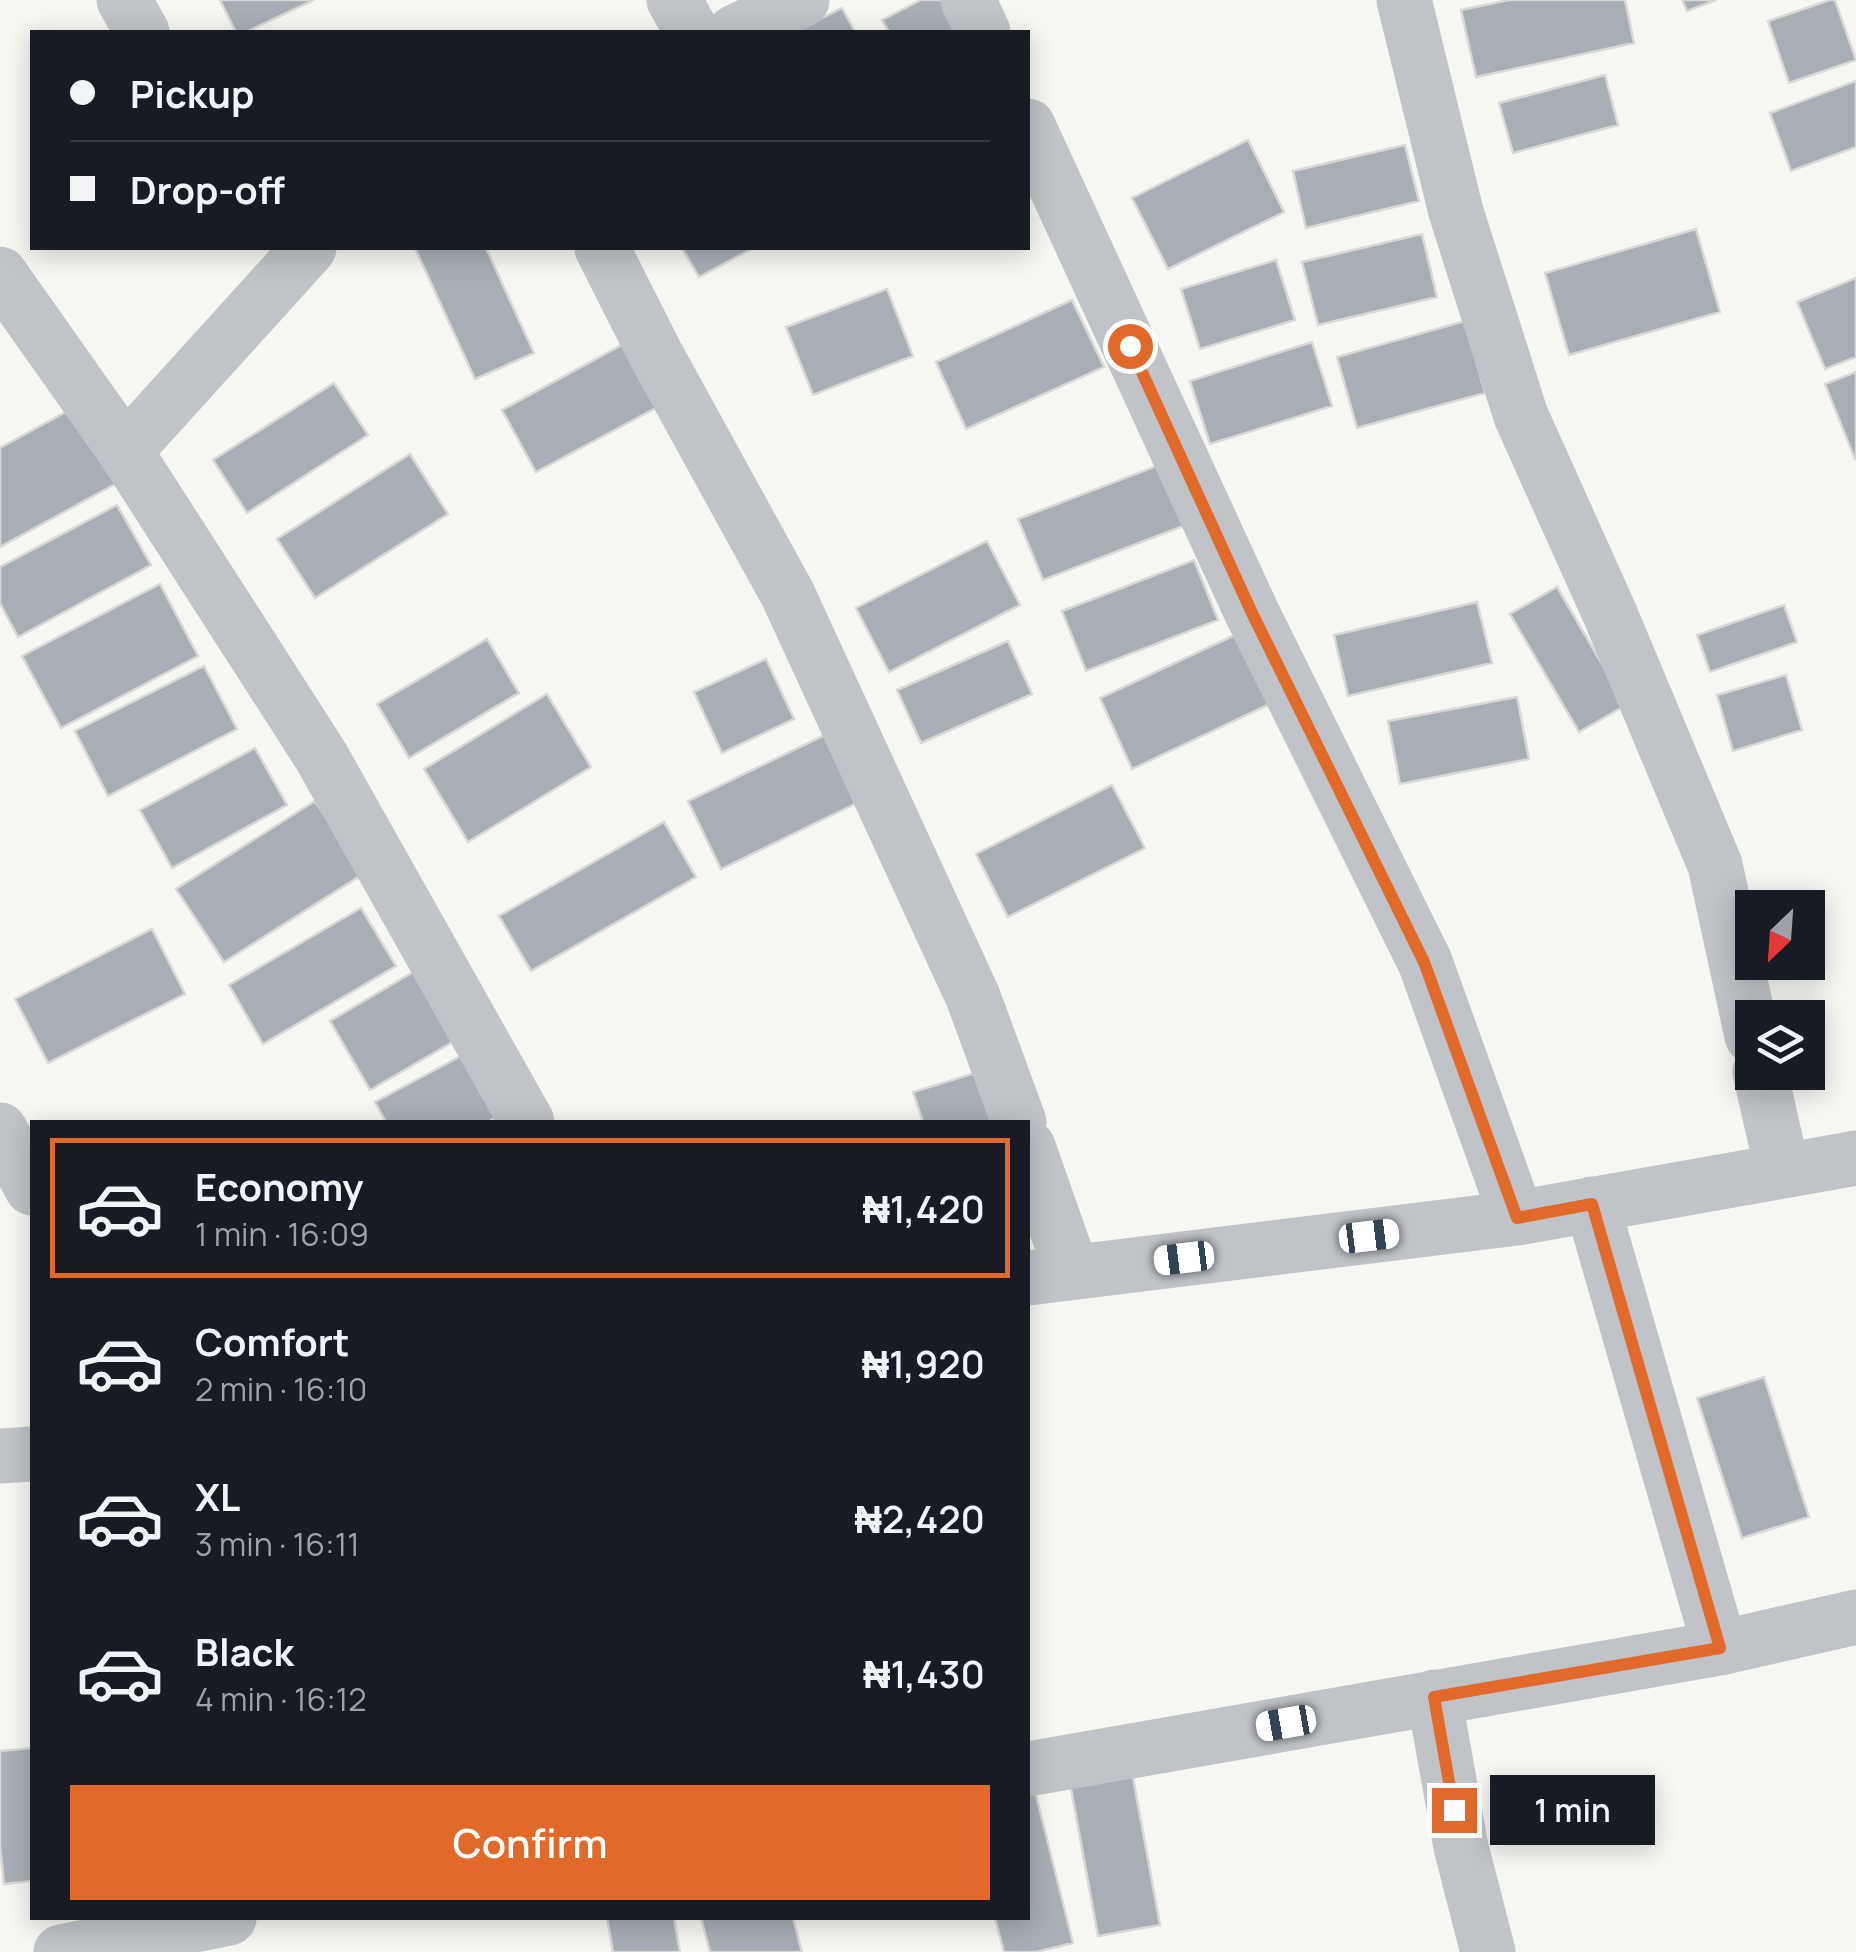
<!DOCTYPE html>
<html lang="en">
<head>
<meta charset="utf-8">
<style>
  body { margin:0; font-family:Manrope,sans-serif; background:#242831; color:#f1f3f6; height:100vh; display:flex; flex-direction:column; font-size:38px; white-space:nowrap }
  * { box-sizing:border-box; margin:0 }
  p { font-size:32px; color:#9ea1a6 }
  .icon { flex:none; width:55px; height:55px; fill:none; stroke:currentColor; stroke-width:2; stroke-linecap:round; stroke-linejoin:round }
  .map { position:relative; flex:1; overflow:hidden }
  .details { position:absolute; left:30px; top:1120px; width:1000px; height:800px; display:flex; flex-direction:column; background:#171b24; border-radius:0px; box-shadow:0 5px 25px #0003 }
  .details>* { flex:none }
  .guide { position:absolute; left:30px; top:30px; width:1000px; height:220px; border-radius:0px; box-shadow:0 5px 25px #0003; display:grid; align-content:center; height:220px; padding:0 40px; background:#171b24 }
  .needle { width:65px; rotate:205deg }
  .controls { position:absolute; left:1735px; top:890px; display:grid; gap:20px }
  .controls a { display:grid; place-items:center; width:90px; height:90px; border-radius:0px; background:#171b24; box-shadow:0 5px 25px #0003; font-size:50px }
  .end { position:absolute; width:45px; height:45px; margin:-22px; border:12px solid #e16a2a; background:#fff; box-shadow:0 0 0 5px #fff }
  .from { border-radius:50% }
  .bubble { position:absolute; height:70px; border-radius:0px; background:#171b24; box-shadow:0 5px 25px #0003; font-size:32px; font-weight:600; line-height:70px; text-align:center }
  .car { position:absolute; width:30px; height:60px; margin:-30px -15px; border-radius:12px; box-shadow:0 0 8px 2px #0007; background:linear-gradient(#fff 24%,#345 0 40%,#fff 0 76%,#345 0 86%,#fff 0) }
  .guide b { display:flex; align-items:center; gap:35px; height:95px; font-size:38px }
  .guide b+b { border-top:2px solid #363941 }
  .guide i { width:25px; height:25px; background:#f1f3f6 }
  ul { padding:18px 0 0; list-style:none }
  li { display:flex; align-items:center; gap:30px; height:140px; margin:0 20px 15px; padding:0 20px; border:5px solid transparent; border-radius:0px }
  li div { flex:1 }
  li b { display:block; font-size:38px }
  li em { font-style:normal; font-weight:600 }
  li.active { border-color:#e16a2a }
  li>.icon { width:90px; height:90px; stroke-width:1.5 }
  .primary-button { display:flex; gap:20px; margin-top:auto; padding:20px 40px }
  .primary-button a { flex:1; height:115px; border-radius:0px; background:#e16a2a; color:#fff; font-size:40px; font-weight:600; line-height:115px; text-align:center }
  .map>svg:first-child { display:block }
  .building { fill:#a8aeb6; stroke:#d8d8d6; stroke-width:2.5 }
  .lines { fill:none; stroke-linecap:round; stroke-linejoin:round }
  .minor { stroke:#c0c3c7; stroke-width:55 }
  .route { stroke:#e16a2a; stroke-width:12 }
</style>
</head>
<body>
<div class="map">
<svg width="1856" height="1952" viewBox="0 0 1856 1952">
  <rect width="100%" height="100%" fill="#f6f7f3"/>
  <path class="building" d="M 220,0 L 314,0 L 246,32 L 236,32 Z
    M 921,0 L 946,0 L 963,32 L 889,32 L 882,20 Z
    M 1509,0 L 1625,0 L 1634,43 L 1476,77 L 1461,10 Z
    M 1682,0 L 1716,0 L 1687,11 Z
    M 1830,0 L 1835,0 L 1856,60 L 1789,83 L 1768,21 Z
    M 842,8 L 855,32 L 795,32 Z
    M 1605,75 L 1618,125 L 1513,153 L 1499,103 Z
    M 1856,81 L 1856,147 L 1791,171 L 1770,113 Z
    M 1248,140 L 1284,212 L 1168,269 L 1132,198 Z
    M 1405,145 L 1419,201 L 1306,228 L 1293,171 Z
    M 1696,229 L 1720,312 L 1569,355 L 1545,273 Z
    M 1422,234 L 1437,297 L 1318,325 L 1302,262 Z
    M 415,248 L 486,248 L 534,353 L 475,379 Z
    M 682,248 L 753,248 L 699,277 Z
    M 1276,260 L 1295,320 L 1200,349 L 1181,289 Z
    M 1856,278 L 1856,357 L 1825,369 L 1797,302 Z
    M 887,289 L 913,356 L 813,395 L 786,327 Z
    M 1072,300 L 1104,367 L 966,429 L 936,362 Z
    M 1465,321 L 1485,393 L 1357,428 L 1337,357 Z
    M 631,340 L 665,403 L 536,472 L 502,410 Z
    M 1312,342 L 1332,406 L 1210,444 L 1190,381 Z
    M 1856,372 L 1856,459 L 1855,459 L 1825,384 Z
    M 334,383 L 368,435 L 247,513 L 213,460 Z
    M 75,407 L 117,483 L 0,547 L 0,448 Z
    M 410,454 L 448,514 L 315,598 L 277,539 Z
    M 1159,465 L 1183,526 L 1043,580 L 1018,519 Z
    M 117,505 L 151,565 L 18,637 L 0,603 L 0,567 Z
    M 987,541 L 1020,605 L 889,672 L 856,608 Z
    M 1194,560 L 1218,620 L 1086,671 L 1062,611 Z
    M 160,584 L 198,656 L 61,728 L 22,656 Z
    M 1557,587 L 1626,705 L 1579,732 L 1510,614 Z
    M 1477,602 L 1492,663 L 1348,696 L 1334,635 Z
    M 1784,605 L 1797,642 L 1710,672 L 1697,635 Z
    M 1237,634 L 1270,704 L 1132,769 L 1100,698 Z
    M 487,639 L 519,693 L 409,758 L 377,704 Z
    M 1008,641 L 1032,694 L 921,743 L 897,690 Z
    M 766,659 L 794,719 L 722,753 L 694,692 Z
    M 204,666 L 237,729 L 108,796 L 75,731 Z
    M 1786,675 L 1802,730 L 1733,751 L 1717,695 Z
    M 547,694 L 591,767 L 468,842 L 424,769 Z
    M 1517,697 L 1529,759 L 1400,784 L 1388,721 Z
    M 829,733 L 863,800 L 721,869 L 688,801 Z
    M 255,748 L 287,805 L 172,868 L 140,810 Z
    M 1112,785 L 1145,848 L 1008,917 L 976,854 Z
    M 315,801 L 363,874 L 224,962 L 176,889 Z
    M 664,822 L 696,877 L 531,971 L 499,916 Z
    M 361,908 L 396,966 L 263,1044 L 229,985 Z
    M 152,929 L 185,994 L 48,1063 L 15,999 Z
    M 415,971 L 456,1040 L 370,1090 L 330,1021 Z
    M 476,1048 L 509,1111 L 487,1122 L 386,1122 L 375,1102 Z
    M 988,1069 L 1006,1122 L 923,1122 L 913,1092 Z
    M 1764,1377 L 1809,1517 L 1742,1538 L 1697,1398 Z
    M 32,1748 L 32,1881 L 4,1884 L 0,1847 L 0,1751 Z
    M 1132,1772 L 1160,1925 L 1098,1936 L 1070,1783 Z
    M 1035,1791 L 1073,1943 L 1036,1952 L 1004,1952 L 995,1918 L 1028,1918 L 1028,1793 Z
    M 607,1918 L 674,1918 L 680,1952 L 613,1952 Z
    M 701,1918 L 793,1918 L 802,1952 L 710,1952 Z"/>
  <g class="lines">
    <path class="minor" d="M 124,0 L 142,32
      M 674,0 L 692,32
      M 968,0 L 983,32
      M 1404,0 L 1456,212 L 1521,416 L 1610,614 L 1715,865 L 1752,1036
      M 735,32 L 802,0
      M 1028,126 L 1252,613 L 1425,962 L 1517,1218
      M 602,248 L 655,353 L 788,595 L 973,997 L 1019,1122
      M 0,274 L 125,451 L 321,756 L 527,1122
      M 125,451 L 309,248
      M 1760,1072 L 1782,1169
      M 0,1130 L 32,1188
      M 1028,1147 L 1072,1272
      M 1592,1204 L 1720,1648
      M 1028,1278 L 1517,1218 L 1856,1158
      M 0,1456 L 32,1454
      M 1434,1697 L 1461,1847 L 1488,1952
      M 1028,1769 L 1720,1648 L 1856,1617
      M 61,1952 L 229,1918"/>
  </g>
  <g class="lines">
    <path class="route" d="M 1130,346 L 1252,613 L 1424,962 L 1517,1218 L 1592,1204 L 1720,1648 L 1434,1697 L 1454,1810"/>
  </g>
</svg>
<div class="controls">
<a><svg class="needle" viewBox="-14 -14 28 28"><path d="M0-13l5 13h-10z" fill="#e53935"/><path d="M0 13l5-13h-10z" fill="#9ea1a6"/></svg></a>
<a><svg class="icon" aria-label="layers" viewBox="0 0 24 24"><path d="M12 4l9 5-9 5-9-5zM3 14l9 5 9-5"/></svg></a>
</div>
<i class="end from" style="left:1130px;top:346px"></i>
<i class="end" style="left:1454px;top:1810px"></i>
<div class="bubble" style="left:1490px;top:1775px;width:165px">1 min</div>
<i class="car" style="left:1369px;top:1236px;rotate:83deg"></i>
<i class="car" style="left:1184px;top:1258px;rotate:263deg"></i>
<i class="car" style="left:1286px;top:1723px;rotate:260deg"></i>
<div class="guide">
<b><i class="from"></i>Pickup</b>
<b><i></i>Drop-off</b>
</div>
<section class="details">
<ul>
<li class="active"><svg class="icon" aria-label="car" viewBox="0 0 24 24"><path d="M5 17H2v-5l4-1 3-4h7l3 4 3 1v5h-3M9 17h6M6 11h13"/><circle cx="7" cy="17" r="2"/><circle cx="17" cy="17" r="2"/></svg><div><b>Economy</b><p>1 min · 16:09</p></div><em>₦1,420</em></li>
<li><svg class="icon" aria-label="car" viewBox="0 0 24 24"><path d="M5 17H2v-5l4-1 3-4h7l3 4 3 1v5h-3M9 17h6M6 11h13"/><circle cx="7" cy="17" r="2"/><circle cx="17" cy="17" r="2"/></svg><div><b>Comfort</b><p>2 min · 16:10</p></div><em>₦1,920</em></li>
<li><svg class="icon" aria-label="car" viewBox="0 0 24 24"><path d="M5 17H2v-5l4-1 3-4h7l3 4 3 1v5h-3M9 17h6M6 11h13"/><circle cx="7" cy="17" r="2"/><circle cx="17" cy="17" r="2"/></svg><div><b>XL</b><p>3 min · 16:11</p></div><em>₦2,420</em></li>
<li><svg class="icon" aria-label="car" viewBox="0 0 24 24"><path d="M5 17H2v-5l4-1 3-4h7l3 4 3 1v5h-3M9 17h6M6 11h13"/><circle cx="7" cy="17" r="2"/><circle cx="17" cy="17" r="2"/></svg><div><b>Black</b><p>4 min · 16:12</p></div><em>₦1,430</em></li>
</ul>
<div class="primary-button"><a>Confirm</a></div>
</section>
</div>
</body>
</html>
